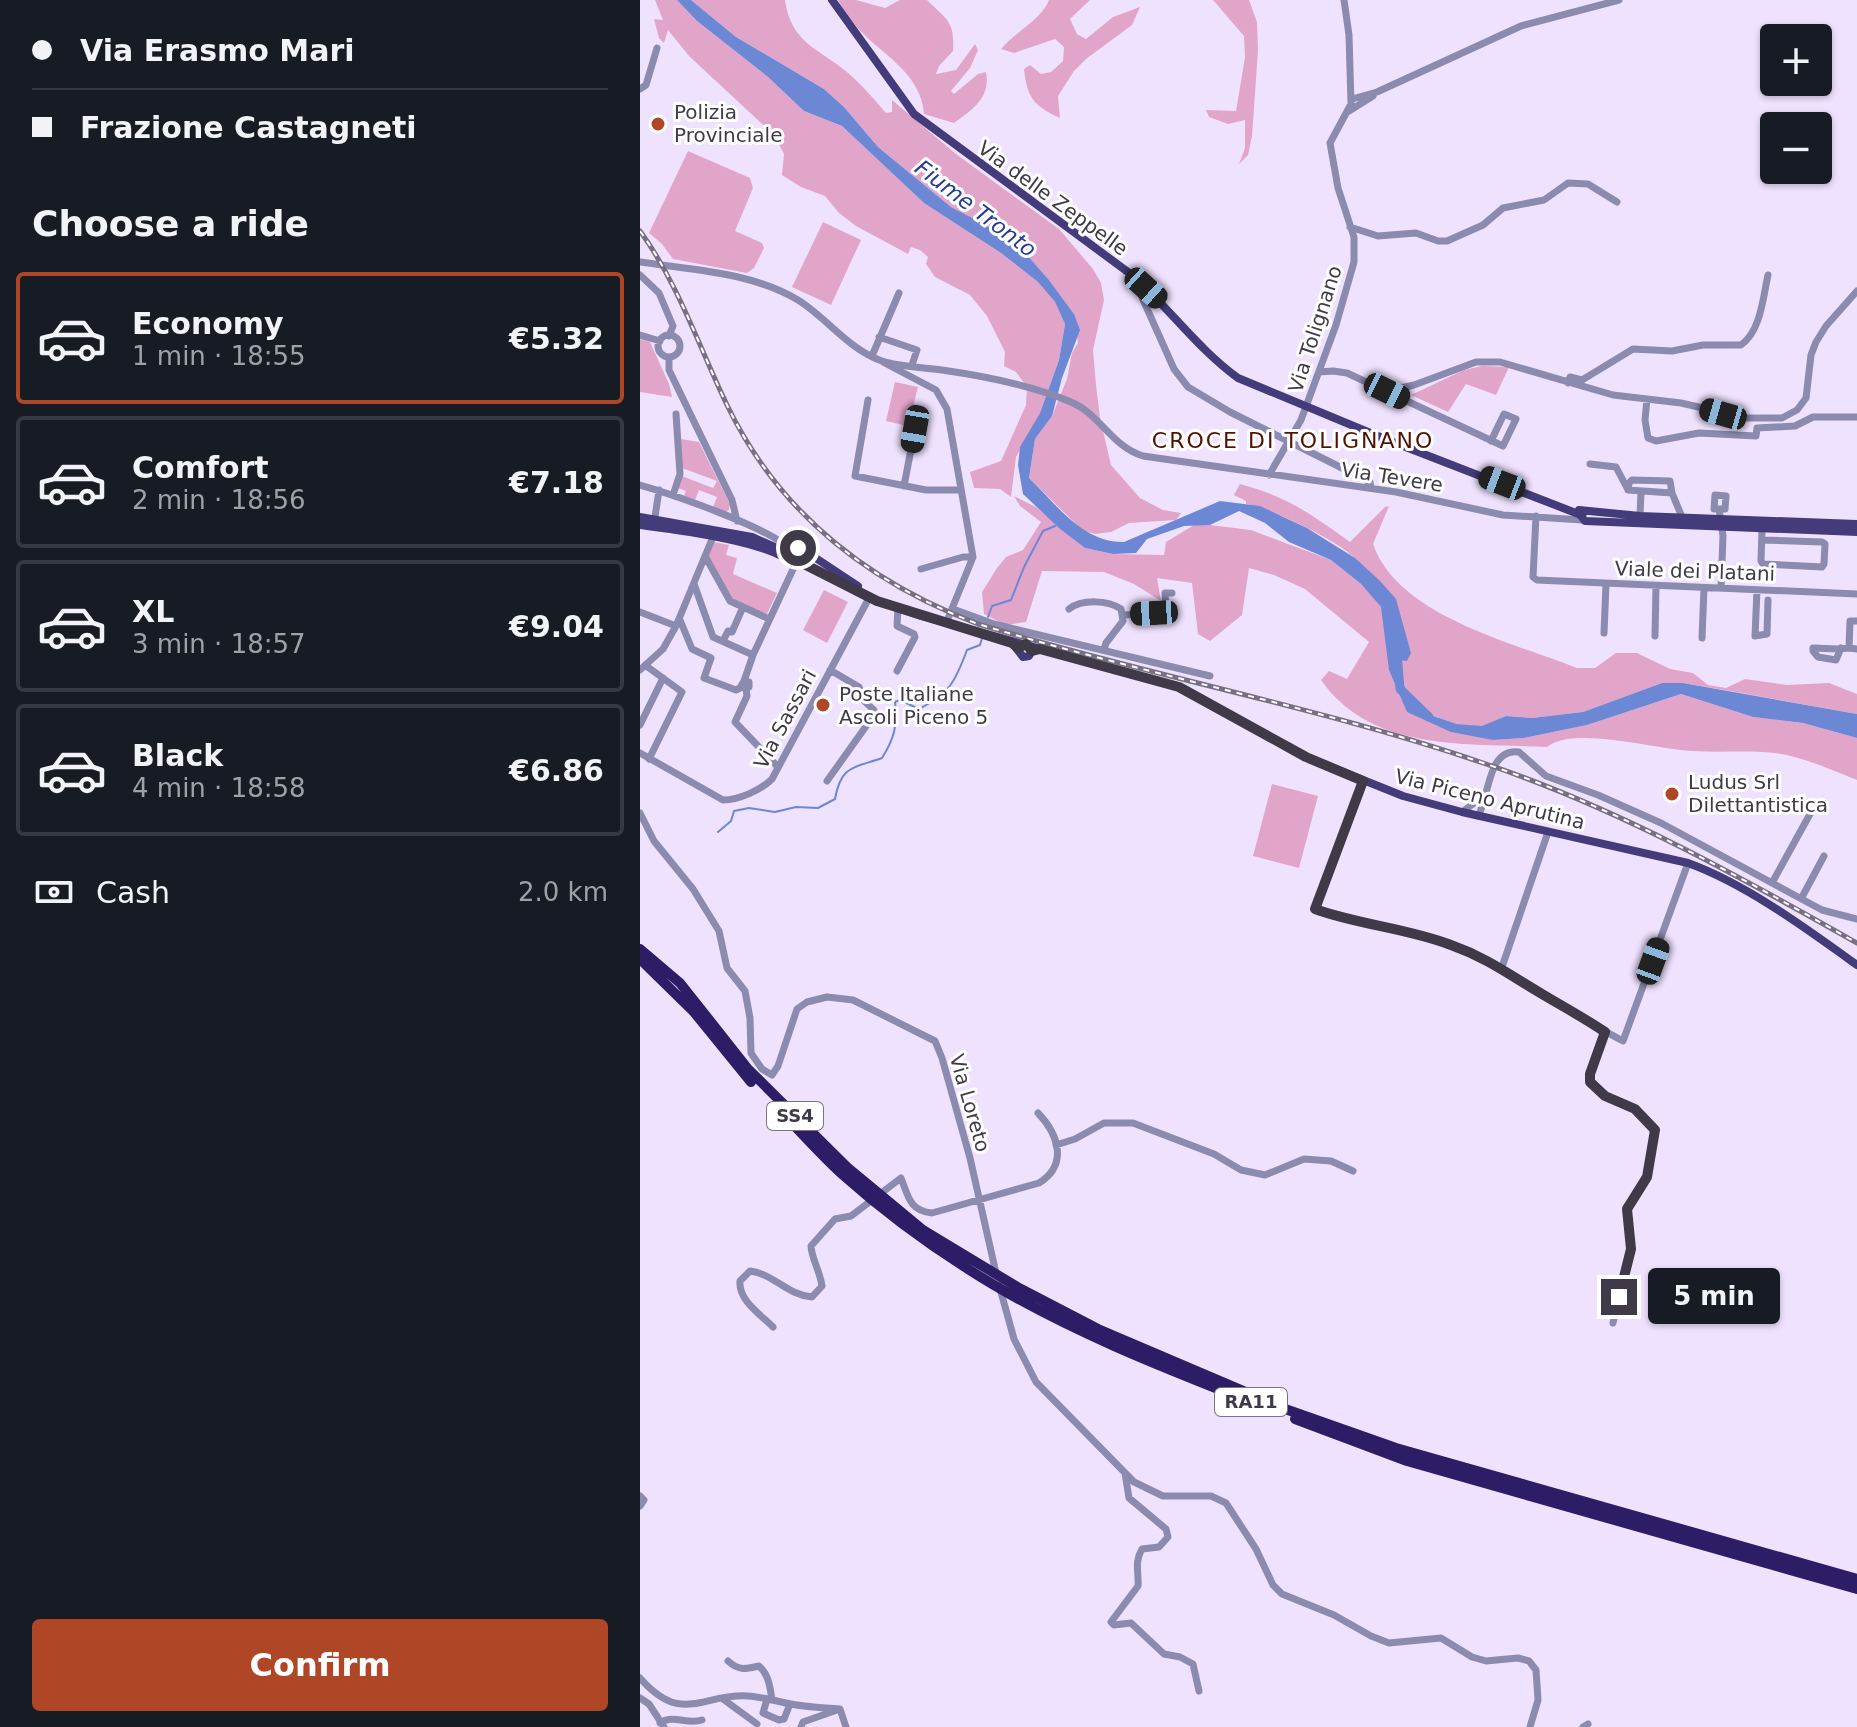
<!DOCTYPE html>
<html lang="en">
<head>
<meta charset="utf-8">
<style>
  body { margin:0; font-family:"DejaVu Sans",sans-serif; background:#242831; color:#f1f3f6; height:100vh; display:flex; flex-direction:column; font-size:30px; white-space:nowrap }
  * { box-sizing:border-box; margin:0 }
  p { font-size:26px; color:#9ea1a6 }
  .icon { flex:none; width:44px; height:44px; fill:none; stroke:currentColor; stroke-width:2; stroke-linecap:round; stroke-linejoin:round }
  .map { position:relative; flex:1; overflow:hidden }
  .panel { display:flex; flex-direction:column; background:#171b24; width:640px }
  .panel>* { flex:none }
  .guide { display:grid; align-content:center; height:176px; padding:0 32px; background:#171b24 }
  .buttons { position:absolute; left:1120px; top:24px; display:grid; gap:16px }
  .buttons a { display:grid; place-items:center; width:72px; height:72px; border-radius:8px; background:#171b24; box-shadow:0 2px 6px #0004; font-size:40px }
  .end { position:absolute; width:36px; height:36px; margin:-18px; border:10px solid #403a48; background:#fff; box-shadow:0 0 0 4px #fff }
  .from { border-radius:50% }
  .bubble { position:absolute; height:56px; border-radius:8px; background:#171b24; box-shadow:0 2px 6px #0004; font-size:26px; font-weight:800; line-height:56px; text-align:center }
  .car { position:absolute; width:24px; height:48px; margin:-24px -12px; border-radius:10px; box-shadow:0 0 6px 2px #0007; background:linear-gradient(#222 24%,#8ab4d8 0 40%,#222 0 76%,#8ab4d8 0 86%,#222 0) }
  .guide b { display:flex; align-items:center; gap:28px; height:76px; font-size:30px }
  .guide b+b { border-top:2px solid #363941 }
  .guide i { width:20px; height:20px; background:#f1f3f6 }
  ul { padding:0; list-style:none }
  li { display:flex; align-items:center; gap:24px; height:132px; margin:0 16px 12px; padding:0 16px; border:4px solid #363941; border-radius:8px }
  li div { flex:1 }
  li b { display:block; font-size:30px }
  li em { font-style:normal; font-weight:800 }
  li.current { border-color:#af4726 }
  li>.icon { width:72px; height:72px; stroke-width:1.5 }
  h2 { padding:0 32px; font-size:36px; line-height:96px }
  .pay { display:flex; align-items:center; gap:20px; height:88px; padding:0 32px; font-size:30px }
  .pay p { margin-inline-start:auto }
  .primary-button { display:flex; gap:16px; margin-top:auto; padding:16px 32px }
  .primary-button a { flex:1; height:92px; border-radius:8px; background:#af4726; color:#fff; font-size:32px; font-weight:800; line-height:92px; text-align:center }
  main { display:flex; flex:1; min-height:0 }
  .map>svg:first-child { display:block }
  .green { fill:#e2a5ca }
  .water { fill:#6c87d4 }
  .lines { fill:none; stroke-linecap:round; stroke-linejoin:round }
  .stream { stroke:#6c87d4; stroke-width:2 }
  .river { stroke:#6c87d4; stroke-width:9 }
  .minor { stroke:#8b8aaf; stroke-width:7 }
  .major { stroke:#433b7a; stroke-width:8 }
  .highway { stroke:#2d1d66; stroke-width:10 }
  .rail-casing { stroke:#776f82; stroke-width:5 }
  .rail { stroke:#fff; stroke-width:2; stroke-dasharray:6; stroke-linecap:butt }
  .route { stroke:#403a48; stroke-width:10 }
  .poi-dot { fill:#af4726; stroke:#fff; stroke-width:3 }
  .labels { text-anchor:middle; stroke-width:6; stroke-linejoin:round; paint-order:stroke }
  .shield { fill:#fff; stroke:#79757f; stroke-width:2 }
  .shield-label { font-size:18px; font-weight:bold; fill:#403a48 }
  .poi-label { font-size:20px; fill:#403a48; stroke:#fff; text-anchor:start }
  .street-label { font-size:20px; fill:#403a48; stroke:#fff }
  .water-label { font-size:22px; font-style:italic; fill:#253c96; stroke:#fff }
  .neighbourhood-label { font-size:22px; letter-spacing:2px; fill:#531200; stroke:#fff }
</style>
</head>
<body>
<main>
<section class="panel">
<div class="guide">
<b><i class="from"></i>Via Erasmo Mari</b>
<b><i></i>Frazione Castagneti</b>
</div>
<h2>Choose a ride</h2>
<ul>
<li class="current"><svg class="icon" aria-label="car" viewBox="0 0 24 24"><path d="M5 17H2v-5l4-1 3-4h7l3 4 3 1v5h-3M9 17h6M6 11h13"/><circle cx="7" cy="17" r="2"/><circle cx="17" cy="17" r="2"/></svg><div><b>Economy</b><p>1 min · 18:55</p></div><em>€5.32</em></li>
<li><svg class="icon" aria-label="car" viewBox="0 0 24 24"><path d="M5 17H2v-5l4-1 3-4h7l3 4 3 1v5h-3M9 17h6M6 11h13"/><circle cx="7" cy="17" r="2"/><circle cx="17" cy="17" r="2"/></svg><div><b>Comfort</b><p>2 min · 18:56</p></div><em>€7.18</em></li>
<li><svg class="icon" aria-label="car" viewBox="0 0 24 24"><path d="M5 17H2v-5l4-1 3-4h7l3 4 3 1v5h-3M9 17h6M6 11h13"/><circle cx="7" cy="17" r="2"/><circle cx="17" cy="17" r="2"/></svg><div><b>XL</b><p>3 min · 18:57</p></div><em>€9.04</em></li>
<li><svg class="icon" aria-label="car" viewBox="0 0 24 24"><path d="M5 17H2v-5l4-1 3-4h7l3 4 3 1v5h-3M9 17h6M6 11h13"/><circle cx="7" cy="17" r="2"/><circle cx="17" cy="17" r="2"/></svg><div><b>Black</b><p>4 min · 18:58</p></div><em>€6.86</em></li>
</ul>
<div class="pay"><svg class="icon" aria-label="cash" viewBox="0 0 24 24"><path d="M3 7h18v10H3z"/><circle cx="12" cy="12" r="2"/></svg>Cash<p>2.0 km</p></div>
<div class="primary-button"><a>Confirm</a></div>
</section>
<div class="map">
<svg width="1217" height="1727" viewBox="0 0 1217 1727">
  <rect width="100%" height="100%" fill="#efe2ff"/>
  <path class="green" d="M 15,0 L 37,0 L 57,21 L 128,77 L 164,111 L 202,126 L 284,203 L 361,253 L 398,282 L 415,302 L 425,324 L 419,360 L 400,413 L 376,457 L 371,497 L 360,489 L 334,488 L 330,472 L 361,461 L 386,405 L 387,387 L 376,372 L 364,366 L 365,352 L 347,316 L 330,295 L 295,277 L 286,264 L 288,257 L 280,250 L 271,247 L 268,254 L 216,226 L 199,213 L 185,196 L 161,187 L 142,175 L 144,154 L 134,135 L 49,56 L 28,30 L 24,43 L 19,38 L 14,19 L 23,20 Z
    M 51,0 L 145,0 C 151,43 178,48 207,72 C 221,84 234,99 246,113 L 252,112 L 252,100 L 316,154 L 419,229 L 453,269 L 461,283 L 464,300 L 453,350 L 456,385 L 460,418 L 471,465 L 500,498 L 523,510 L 541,513 L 536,520 L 489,523 L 471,532 L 455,534 L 442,530 L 389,478 L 395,439 L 412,416 L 427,379 L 432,353 L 438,343 L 434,314 L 409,280 L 388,256 L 346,225 L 311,207 L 238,147 L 204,107 L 184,89 L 96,37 Z
    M 198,0 L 216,0 L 245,8 L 260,0 L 287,0 C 307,20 315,21 313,51 L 299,66 L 296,74 L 316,70 L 335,44 L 338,50 L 330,68 L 311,91 L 314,94 L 338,74 L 346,72 C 351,97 333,109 314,123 L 284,114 C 281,72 240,54 216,26 C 209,18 203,9 198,0 Z
    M 409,0 L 450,0 L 430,19 L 437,34 L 446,39 L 473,17 L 500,7 L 492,25 L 446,59 L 434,71 L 418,96 L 420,118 C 394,106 387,98 384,69 L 390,65 L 401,74 L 411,72 L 423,61 L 424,47 L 415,39 L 374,53 L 361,49 C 374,33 403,18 409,0 Z
    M 573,0 L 609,0 L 617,22 L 618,51 L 612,136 L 608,155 L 599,164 L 605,148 L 605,120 L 588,124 L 569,117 L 566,110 L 596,111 L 605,57 L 604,36 Z
    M 48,151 L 110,178 L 113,188 L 95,231 L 122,243 L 124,248 L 114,268 L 107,273 L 33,259 L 22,244 L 9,233 Z
    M 183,222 L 221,240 L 191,305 L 152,287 Z
    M 0,339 L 10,342 L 29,384 L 32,397 L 0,392 Z
    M 842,366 L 869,367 L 856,395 L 826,384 L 808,412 L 771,395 L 824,370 Z
    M 255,382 L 278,387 L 268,426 L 246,421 Z
    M 41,439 L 59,442 L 90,504 L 89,510 L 86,512 L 73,507 L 77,497 L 59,490 L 55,500 L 44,496 L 46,491 L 38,488 L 42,476 L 73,488 L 77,481 L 42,468 Z
    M 600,484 C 646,496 671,514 710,542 L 745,507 L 749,506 L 733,544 C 758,616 872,642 937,668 L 955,668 L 976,653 L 997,653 L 1030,669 L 1053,673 L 1068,685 L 1086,688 L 1105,679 L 1147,685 L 1189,683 L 1217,694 L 1217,714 L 1096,692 L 1043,683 L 1022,683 L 943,712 L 892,718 L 866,716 L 842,727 L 817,724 L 781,712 L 768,698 L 757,659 L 771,653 C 754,623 738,588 717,561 C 704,543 628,507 606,504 L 606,501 L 594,495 Z
    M 374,496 L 396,507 L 445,548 L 473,554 L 524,555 L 526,542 L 554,525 L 570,525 L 611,530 L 691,560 L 721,584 L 741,607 L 767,712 L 853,740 L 884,738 L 947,725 L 1041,694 L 1113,717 L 1163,723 L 1217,738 L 1217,780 C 1191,770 1162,756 1134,753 C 1108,750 1080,753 1053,751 C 1018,750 934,725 907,747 C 829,743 732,753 681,680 L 689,671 L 707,679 L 729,642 L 665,589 L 634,575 L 609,568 L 602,615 L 570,641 L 558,634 L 552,583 L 517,578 L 521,601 L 494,584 L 464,572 L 402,571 L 386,622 L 366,625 L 344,614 L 342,592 L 357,568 L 366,557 L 383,550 L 401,522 L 380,506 Z
    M 73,542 L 89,545 L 86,555 L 97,558 L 93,574 L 137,593 L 126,616 L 93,601 L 67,556 Z
    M 184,590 L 208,602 L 187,643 L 163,630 Z
    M 632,784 L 678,796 L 659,868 L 613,856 Z"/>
  <path class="water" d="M 37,0 L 51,0 L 96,37 L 184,89 L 204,107 L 238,147 L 311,207 L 346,225 L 388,256 L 409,280 L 434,314 L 440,330 L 422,378 L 412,416 L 395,439 L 389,478 C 417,505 443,543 484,542 L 580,501 L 620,506 L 667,528 L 715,558 L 740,581 L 756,599 L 771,653 L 767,661 L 757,660 L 768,698 L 781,712 L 817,724 L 842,726 L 866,716 L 892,718 L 943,712 L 1022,683 L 1043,683 L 1217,714 L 1217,738 L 1163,723 L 1113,717 L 1041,694 L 947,725 L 884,738 L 853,740 L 811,732 L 767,712 L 749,670 L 741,607 L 721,584 L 691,560 L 649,542 L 625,523 L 599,511 L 570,525 L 544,526 L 507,539 L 496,553 L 473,554 L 445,548 L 419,528 L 383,494 L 378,465 L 380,447 L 400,413 L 419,360 L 425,324 L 415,302 L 398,282 L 361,253 L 284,203 L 202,126 L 164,111 L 128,77 L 57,21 Z"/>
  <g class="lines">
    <path class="stream" d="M 348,617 L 352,606 L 371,600 L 384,567 L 403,531 L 415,526
      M 78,832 L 91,821 L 94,811 L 109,808 L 135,812 L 156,807 L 178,808 L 195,799 C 201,765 214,768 242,758 C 254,739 258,725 255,702 L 260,700 L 279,709 C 310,693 315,682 327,650 L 340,645 L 343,635"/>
    <path class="river" d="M 757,653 L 760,689 L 789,717"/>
    <path class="minor" d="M 0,89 L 6,85 L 17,48
      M 712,99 L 737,92 L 881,26 L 979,0
      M 709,111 L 733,96
      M 710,227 L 738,236 L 776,233 L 798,241 L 807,241 L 843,225 L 863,208 L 904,200 L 928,183 L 948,184 L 977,202
      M 0,262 C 53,270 111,272 158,300 C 187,318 208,349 242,361 C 260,367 282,367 302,370 C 344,376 391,385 431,402 C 460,414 472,447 503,456 L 756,492 L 863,515 L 942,520
      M 0,275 L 19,293 L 33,326 L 29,336
      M 492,275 L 534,369 L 548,387 L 590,412 L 730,482 L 731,488
      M 0,335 L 20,341
      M18 346a11 11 0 1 1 22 0a11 11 0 1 1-22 0Z
      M 239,337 L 277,350 L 272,365
      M 232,356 L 259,293
      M 29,357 L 29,370 L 92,500 L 97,521
      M 243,362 L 296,390 L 307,409 L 333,557 L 307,621
      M 679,372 L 693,371 L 707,373 L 863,446 L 876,419 L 864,414 L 851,441
      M 928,383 L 930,377 L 942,380 L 993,349 L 1032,351 L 1063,345 L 1101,345 C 1121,331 1123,297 1128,275
      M 747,391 L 774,385 L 836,362 L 860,362 L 973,395 L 1041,403 L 1106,418 L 1142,418 L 1157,410 L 1166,398 L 1171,355 L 1176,342 L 1186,326 L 1217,291
      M 1007,399 L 1005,420 L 1008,438 L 1016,441 L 1059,433 L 1116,436 L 1117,428 L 1155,426 L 1173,417 L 1217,417
      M 228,400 L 215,476 L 286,490 L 321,490
      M 950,464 L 976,467 L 987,488
      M 629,475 L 661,420 L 696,325 L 714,262 L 714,237 L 698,188 L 690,143 L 711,104 L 709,35 L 704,0
      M 992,480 L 1030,481 L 1032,493 L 988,490 L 989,483 Z
      M 0,485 C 32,494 133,529 152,551
      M 264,486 L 277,418
      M 1032,493 L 1042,517
      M 33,495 L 40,474 L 36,414
      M 1079,509 L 1085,509 L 1086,496 L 1075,495 L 1074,509 L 1079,509 L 1083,536 L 1081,588
      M 896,516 L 893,577 L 897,580 L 1217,594
      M 1000,516 L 1001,492
      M 14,524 L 19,490
      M 1122,540 L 1182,542 L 1185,544 L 1184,564 L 1182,567 L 1123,564 L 1121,561 L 1122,529
      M 65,556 L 90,601 L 129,619
      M 281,569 L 323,557 L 333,557
      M 54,584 L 73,637 L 113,655
      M 1117,590 L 1115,636 L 1127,634 L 1128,600
      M 313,609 L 354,624 L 570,676
      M 429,609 C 442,599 468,600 481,609 L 483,621 L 466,643 L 464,650
      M 0,612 L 36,626
      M 484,615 L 526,612 L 525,593 L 532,593
      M 40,620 L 52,649 L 71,658 L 64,678 L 96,690 L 102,687
      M 1217,621 L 1210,621 L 1209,648 L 1217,649
      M 964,633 L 966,584
      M 1015,636 L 1016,586
      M 1062,638 L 1064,588
      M 83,641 L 88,631 L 92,632 L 103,607
      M 1201,648 L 1196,660 L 1178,657 L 1173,651 L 1173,648 L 1198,649 L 1209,648
      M 5,665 L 42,692 L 9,759
      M 0,670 L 23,649 L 36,626 L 75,532
      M 257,671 L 275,637 L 274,634 L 257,626 L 258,608
      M 104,681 L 113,655 L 155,565
      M 106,689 L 101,686 L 104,681 L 109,682 L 109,687 L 106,689 L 107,696 L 95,722 L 138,767
      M 0,725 L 23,678
      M 0,753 L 83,800 C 99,800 121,790 132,779 L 229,598
      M 187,781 L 234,715 L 234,710 L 224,701 L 219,687 L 190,670
      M 723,781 L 675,909 C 719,926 767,928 812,945 C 873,968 925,1011 983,1041 L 1048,863
      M 822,812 L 844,796
      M 0,813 L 14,841 L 53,889 L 79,931 L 87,968 L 105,991 L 110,1018 L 111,1053 L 122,1069 L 132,1075 L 138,1066 L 157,1009 L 167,1002 L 187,997 L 213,1000 L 295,1041 L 302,1058 L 330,1158 L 356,1273
      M 838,816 C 850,796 847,748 879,752 L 906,776 L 958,795 L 1021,823 L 1182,910 L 1217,919
      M 1132,883 L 1170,814
      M 1161,899 L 1184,856
      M 862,967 L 908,832
      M 965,1032 L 950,1074 L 950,1082 L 965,1096 L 995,1109 L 1015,1130 L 1007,1177 L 987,1209 L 991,1249 L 973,1323
      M 416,1145 L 435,1139 L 464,1123 L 493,1123 L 574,1154 L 601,1170 L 625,1175 L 664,1159 L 691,1161 L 713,1171
      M 359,1285 L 374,1339 L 396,1382 L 494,1482 L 523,1496 L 571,1496 L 586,1503 L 616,1549 L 633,1585 L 642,1594 L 694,1615 L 731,1636 L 749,1643 L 801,1638 L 832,1657 L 846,1661 L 878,1658 L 889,1661 L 896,1670 L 898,1700 L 890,1727
      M 133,1327 C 120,1314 98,1300 100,1281 L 110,1271 C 134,1274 147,1295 172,1297 L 182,1286 C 180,1271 172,1260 171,1246 L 195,1219 L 211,1216 L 261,1178 C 268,1195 269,1211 292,1213 L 399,1183 C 428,1165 419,1135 398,1113
      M 485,1473 L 489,1498 L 526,1529 L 528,1537 L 519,1547 L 502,1549 C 494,1562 499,1573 498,1586 L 471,1622 L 474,1625 L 491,1623 L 524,1654 L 540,1657 L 553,1664 L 559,1691
      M 0,1496 L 4,1500 L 0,1506
      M 88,1661 C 99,1671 105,1669 119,1666 C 129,1675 130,1687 132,1700
      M 0,1678 C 42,1726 62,1693 108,1696 C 122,1697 136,1701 151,1704 C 166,1707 184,1708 200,1709 L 206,1727
      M 0,1698 L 9,1704 L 24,1727
      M 83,1699 L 117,1724
      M 127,1699 L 123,1713 L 139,1720 L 144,1719 L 150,1704
      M 20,1723 C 33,1714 47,1725 62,1720
      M 161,1727 L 163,1722 L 197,1710
      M 943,1727 L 948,1724"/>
    <path class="major" d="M 192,0 L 274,114 L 492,275 C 529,308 558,349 598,378 L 745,439 L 941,515
      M 939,510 L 1000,516 L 1217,524
      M 944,512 L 941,516 L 945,521 L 1217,532
      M 0,517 L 112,537 L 146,552
      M 0,525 C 38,530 130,541 155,565 L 164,564 L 229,598 L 281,616 L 539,687 L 666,757 L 763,796 L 822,812 L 1048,863 C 1106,884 1167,929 1217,965
      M 150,559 L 152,551 L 162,549 L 218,586
      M 373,644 L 383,657 L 389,656 L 392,651"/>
    <path class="highway" d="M 0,949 L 40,983 L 108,1069 L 207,1167 L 283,1230 L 379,1288 L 458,1329 L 648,1410 L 756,1448 L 1217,1579
      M 0,959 L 54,1012 L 111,1082
      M 142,1113 C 162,1133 181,1155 202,1174 C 241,1209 284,1241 328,1269 C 421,1329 534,1372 637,1412
      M 655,1419 L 767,1461 L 1217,1589"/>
    <defs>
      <path id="rail" d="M 0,231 C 38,283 59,347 87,405 C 139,513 228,582 338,624 C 506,675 680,707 846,764 C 977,808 1097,875 1217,943"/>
    </defs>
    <use href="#rail" class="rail-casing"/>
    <use href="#rail" class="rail"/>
  </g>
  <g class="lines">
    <path class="route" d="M 158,548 L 167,554 L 167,559 L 164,564 L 237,601 L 372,643 L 378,648 L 386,644 L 392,651 L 400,649 L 539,687 L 666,757 L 723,781 L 675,909 C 719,925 767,928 811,945 C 845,957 867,973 897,991 C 920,1005 943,1017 965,1032 L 950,1074 L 950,1082 L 965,1096 L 995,1109 L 1015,1130 L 1007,1177 L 987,1209 L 991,1249 L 979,1297"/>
  </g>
  <g class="poi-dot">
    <circle cx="18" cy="124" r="8"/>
    <circle cx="183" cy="705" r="8"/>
    <circle cx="1032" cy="794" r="8"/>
  </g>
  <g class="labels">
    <g class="shield">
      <rect x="127" y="1102" width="56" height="28" rx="6"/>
      <rect x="575" y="1388" width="72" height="28" rx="6"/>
    </g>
    <g class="shield-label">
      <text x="155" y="1122">SS4</text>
      <text x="611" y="1408">RA11</text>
    </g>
    <g class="poi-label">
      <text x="34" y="119">Polizia<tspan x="34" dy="23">Provinciale</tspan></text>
      <text x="199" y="701">Poste Italiane<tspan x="199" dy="23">Ascoli Piceno 5</tspan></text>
      <text x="1048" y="789">Ludus Srl<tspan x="1048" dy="23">Dilettantistica</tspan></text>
    </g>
    <g class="street-label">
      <text transform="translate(413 198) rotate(36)" y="7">Via delle Zeppelle</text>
      <text transform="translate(675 329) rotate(-72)" y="7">Via Tolignano</text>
      <text transform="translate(752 477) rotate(9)" y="7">Via Tevere</text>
      <text transform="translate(1055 571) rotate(2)" y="7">Viale dei Platani</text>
      <text transform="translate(145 719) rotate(-62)" y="7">Via Sassari</text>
      <text transform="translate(850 799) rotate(14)" y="7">Via Piceno Aprutina</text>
      <text transform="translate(330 1103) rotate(74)" y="7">Via Loreto</text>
    </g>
    <g class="water-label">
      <text transform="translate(336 208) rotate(37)" y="8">Fiume Tronto</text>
    </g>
    <g class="neighbourhood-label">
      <text x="653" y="448">CROCE DI TOLIGNANO</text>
    </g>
  </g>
</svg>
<div class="buttons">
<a>+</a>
<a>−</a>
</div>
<i class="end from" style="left:158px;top:548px"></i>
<i class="end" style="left:979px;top:1297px"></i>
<div class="bubble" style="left:1008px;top:1268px;width:132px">5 min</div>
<i class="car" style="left:506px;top:288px;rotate:132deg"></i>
<i class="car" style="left:747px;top:391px;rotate:116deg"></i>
<i class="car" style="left:1083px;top:414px;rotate:286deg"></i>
<i class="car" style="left:275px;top:429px;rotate:190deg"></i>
<i class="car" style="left:862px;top:483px;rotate:291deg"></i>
<i class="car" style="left:514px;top:613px;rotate:267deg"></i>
<i class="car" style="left:1013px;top:961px;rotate:20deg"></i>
</div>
</main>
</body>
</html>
